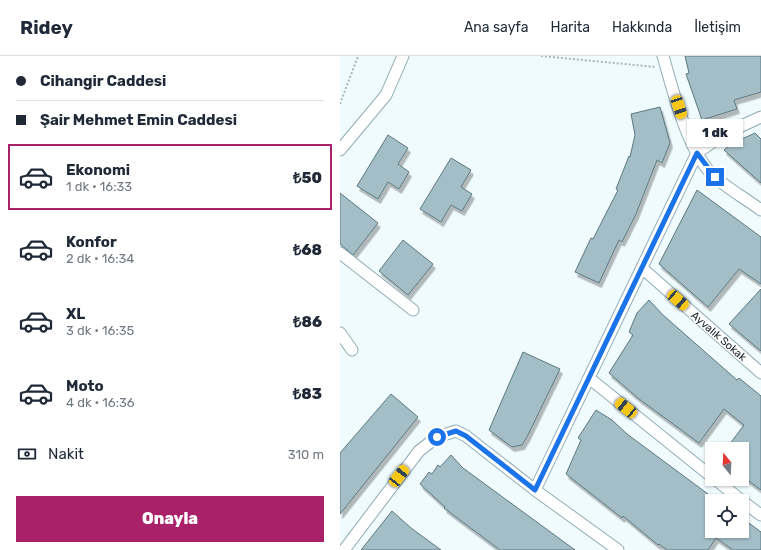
<!DOCTYPE html>
<html lang="tr">
<head>
<meta charset="utf-8">
<style>
  body { margin:0; font-family:Rubik,sans-serif; background:#f2f2f3; color:#1f2937; height:100vh; display:flex; flex-direction:column; font-size:15px; white-space:nowrap }
  * { box-sizing:border-box; margin:0 }
  p { font-size:13px; color:#747a83 }
  .icon { flex:none; width:22px; height:22px; fill:none; stroke:currentColor; stroke-width:2; stroke-linecap:round; stroke-linejoin:round }
  .map { position:relative; flex:1; overflow:hidden }
  .side { display:flex; flex-direction:column; background:#fff; width:340px }
  .side>* { flex:none }
  .guide { display:grid; align-content:center; height:88px; padding:0 16px; background:#fff }
  .needle { width:26px; rotate:342deg }
  .buttons { position:absolute; left:365px; top:386px; display:grid; gap:8px }
  .buttons a { display:grid; place-items:center; width:44px; height:44px; border-radius:0px; background:#fff; box-shadow:0 1px 3px #0004; font-size:20px }
  .end { position:absolute; width:18px; height:18px; margin:-9px; border:5px solid #1a73e8; background:#fff; box-shadow:0 0 0 2px #fff }
  .from { border-radius:50% }
  .bubble { position:absolute; height:28px; border-radius:0px; background:#fff; box-shadow:0 1px 3px #0004; font-size:13px; font-weight:800; line-height:28px; text-align:center }
  .car { position:absolute; width:12px; height:24px; margin:-12px -6px; border-radius:5px; box-shadow:0 0 3px 1px #0007; background:linear-gradient(#f5c518 24%,#345 0 40%,#f5c518 0 76%,#345 0 86%,#f5c518 0) }
  .guide b { display:flex; align-items:center; gap:14px; height:38px; font-size:15px }
  .guide b+b { border-top:1px solid #e0e1e3 }
  .guide i { width:10px; height:10px; background:#1f2937 }
  ul { padding:0; list-style:none }
  li { display:flex; align-items:center; gap:12px; height:66px; margin:0 8px 6px; padding:0 8px; border:2px solid transparent; border-radius:0px }
  li div { flex:1 }
  li b { display:block; font-size:15px }
  li em { font-style:normal; font-weight:800 }
  li.current { border-color:#a82169 }
  li>.icon { width:36px; height:36px; stroke-width:1.5 }
  .pay { display:flex; align-items:center; gap:10px; height:44px; padding:0 16px; font-size:15px }
  .pay p { margin-inline-start:auto }
  .cta { display:flex; gap:8px; margin-top:auto; padding:8px 16px }
  .cta a { flex:1; height:46px; border-radius:0px; background:#a82169; color:#fff; font-size:16px; font-weight:800; line-height:46px; text-align:center }
  header { display:flex; align-items:center; gap:24px; box-sizing:border-box; height:56px; padding:0 20px; background:#fff; border-bottom:1px solid #e0e1e3 }
  header strong { font-size:19px }
  nav { display:flex; gap:22px; margin-inline-start:auto; font-size:14px }
  main { display:flex; flex:1; min-height:0 }
  .map>svg:first-child { display:block }
  .building { fill:#a3bec7; stroke:#5d777f; filter:url(#shadow) }
  .lines { fill:none; stroke-linecap:round; stroke-linejoin:round }
  .minor-casing { stroke:#92adb6; stroke-width:13 }
  .path { stroke:#acb7ba; stroke-width:2; stroke-dasharray:2 2; stroke-linecap:butt }
  .minor { stroke:#fff; stroke-width:11 }
  .route { stroke:#1a73e8; stroke-width:5 }
  .labels { text-anchor:middle; stroke-width:3; stroke-linejoin:round; paint-order:stroke }
  .street-label { font-size:11px; fill:#202b2e; stroke:#fff }
</style>
</head>
<body>
<header>
<strong>Ridey</strong>
<nav><a>Ana sayfa</a><a>Harita</a><a>Hakkında</a><a>İletişim</a></nav>
</header>
<main>
<section class="side">
<div class="guide">
<b><i class="from"></i>Cihangir Caddesi</b>
<b><i></i>Şair Mehmet Emin Caddesi</b>
</div>
<ul>
<li class="current"><svg class="icon" aria-label="car" viewBox="0 0 24 24"><path d="M5 17H2v-5l4-1 3-4h7l3 4 3 1v5h-3M9 17h6M6 11h13"/><circle cx="7" cy="17" r="2"/><circle cx="17" cy="17" r="2"/></svg><div><b>Ekonomi</b><p>1 dk · 16:33</p></div><em>₺50</em></li>
<li><svg class="icon" aria-label="car" viewBox="0 0 24 24"><path d="M5 17H2v-5l4-1 3-4h7l3 4 3 1v5h-3M9 17h6M6 11h13"/><circle cx="7" cy="17" r="2"/><circle cx="17" cy="17" r="2"/></svg><div><b>Konfor</b><p>2 dk · 16:34</p></div><em>₺68</em></li>
<li><svg class="icon" aria-label="car" viewBox="0 0 24 24"><path d="M5 17H2v-5l4-1 3-4h7l3 4 3 1v5h-3M9 17h6M6 11h13"/><circle cx="7" cy="17" r="2"/><circle cx="17" cy="17" r="2"/></svg><div><b>XL</b><p>3 dk · 16:35</p></div><em>₺86</em></li>
<li><svg class="icon" aria-label="car" viewBox="0 0 24 24"><path d="M5 17H2v-5l4-1 3-4h7l3 4 3 1v5h-3M9 17h6M6 11h13"/><circle cx="7" cy="17" r="2"/><circle cx="17" cy="17" r="2"/></svg><div><b>Moto</b><p>4 dk · 16:36</p></div><em>₺83</em></li>
</ul>
<div class="pay"><svg class="icon" aria-label="cash" viewBox="0 0 24 24"><path d="M3 7h18v10H3z"/><circle cx="12" cy="12" r="2"/></svg>Nakit<p>310 m</p></div>
<div class="cta"><a>Onayla</a></div>
</section>
<div class="map">
<svg width="421" height="494" viewBox="0 0 421 494">
  <defs>
    <filter id="shadow"><feDropShadow dx="2.5" dy="4.5" stdDeviation="0" flood-color="#0004"/></filter>
  </defs>
  <rect width="100%" height="100%" fill="#f0fbfe"/>
  <path class="building" d="M 345,0 L 421,0 L 421,36 L 394,44 L 397,53 L 362,64 L 346,18 L 349,17 Z
    M 320,51 L 330,87 L 322,107 L 317,104 L 296,158 L 282,186 L 279,184 L 259,227 L 235,216 L 251,182 L 253,183 L 278,134 L 276,133 L 289,100 L 290,101 L 295,79 L 291,58 Z
    M 415,77 L 421,83 L 421,127 L 384,94 L 391,88 Z
    M 48,79 L 68,92 L 58,108 L 69,116 L 59,133 L 48,126 L 38,143 L 17,130 Z
    M 111,102 L 131,114 L 121,131 L 132,138 L 122,155 L 111,149 L 101,166 L 80,153 Z
    M 357,134 L 421,181 L 421,228 L 399,213 L 368,251 L 319,208 Z
    M 0,137 L 38,167 L 13,199 L 0,188 Z
    M 63,184 L 93,208 L 68,239 L 39,215 Z
    M 421,233 L 421,295 L 389,268 Z
    M 309,244 L 323,259 L 397,324 L 399,322 L 421,340 L 421,434 L 402,420 L 402,393 L 386,393 L 404,369 L 384,353 L 359,387 L 299,343 L 269,317 L 293,279 L 289,276 L 297,257 Z
    M 183,296 L 220,313 L 187,381 L 182,389 L 172,391 L 149,374 Z
    M 51,338 L 78,361 L 0,458 L 0,397 Z
    M 256,354 L 272,364 L 287,378 L 372,441 L 372,475 L 402,475 L 402,462 L 421,476 L 421,494 L 393,494 L 376,482 L 368,494 L 327,494 L 319,488 L 318,489 L 283,460 L 282,462 L 226,418 L 241,384 L 238,382 Z
    M 111,399 L 123,412 L 235,494 L 160,494 L 104,452 L 105,451 L 80,428 L 89,416 L 92,418 L 98,409 L 100,411 Z
    M 52,455 L 71,472 L 101,494 L 21,494 Z"/>
  <g class="lines">
    <defs>
      <path id="minor" d="M 323,0 C 333,34 348,99 376,122 C 390,134 406,143 421,154
        M 0,94 L 46,39 L 63,0
        M 0,197 L 73,254
        M 302,212 L 421,317
        M 0,277 L 12,294
        M 249,322 L 372,421
        M 375,423 L 402,445
        M 195,434 L 357,97 L 384,78 L 421,61
        M 402,445 L 421,459
        M 4,494 L 79,395 L 97,381 L 116,375 L 126,380 L 195,434 L 278,494"/>
    </defs>
    <use href="#minor" class="minor-casing"/>
    <path class="path" d="M 201,0 L 316,11
      M 0,48 L 18,0"/>
    <use href="#minor" class="minor"/>
  </g>
  <g class="lines">
    <path class="route" d="M 97,381 L 116,375 L 126,380 L 195,434 L 357,97 L 375,121"/>
  </g>
  <g class="labels">
    <g class="street-label">
      <text transform="translate(379 280) rotate(41)" y="4">Ayvalık Sokak</text>
    </g>
  </g>
</svg>
<div class="buttons">
<a><svg class="needle" viewBox="-14 -14 28 28"><path d="M0-13l5 13h-10z" fill="#e53935"/><path d="M0 13l5-13h-10z" fill="#747a83"/></svg></a>
<a><svg class="icon" aria-label="locate" viewBox="0 0 24 24"><circle cx="12" cy="12" r="6"/><path d="M12 2v4M12 18v4M2 12h4M18 12h4"/></svg></a>
</div>
<i class="end from" style="left:97px;top:381px"></i>
<i class="end" style="left:375px;top:121px"></i>
<div class="bubble" style="left:347px;top:63px;width:56px">1 dk</div>
<i class="car" style="left:339px;top:51px;rotate:162deg"></i>
<i class="car" style="left:338px;top:244px;rotate:131deg"></i>
<i class="car" style="left:286px;top:352px;rotate:309deg"></i>
<i class="car" style="left:59px;top:420px;rotate:38deg"></i>
</div>
</main>
</body>
</html>
